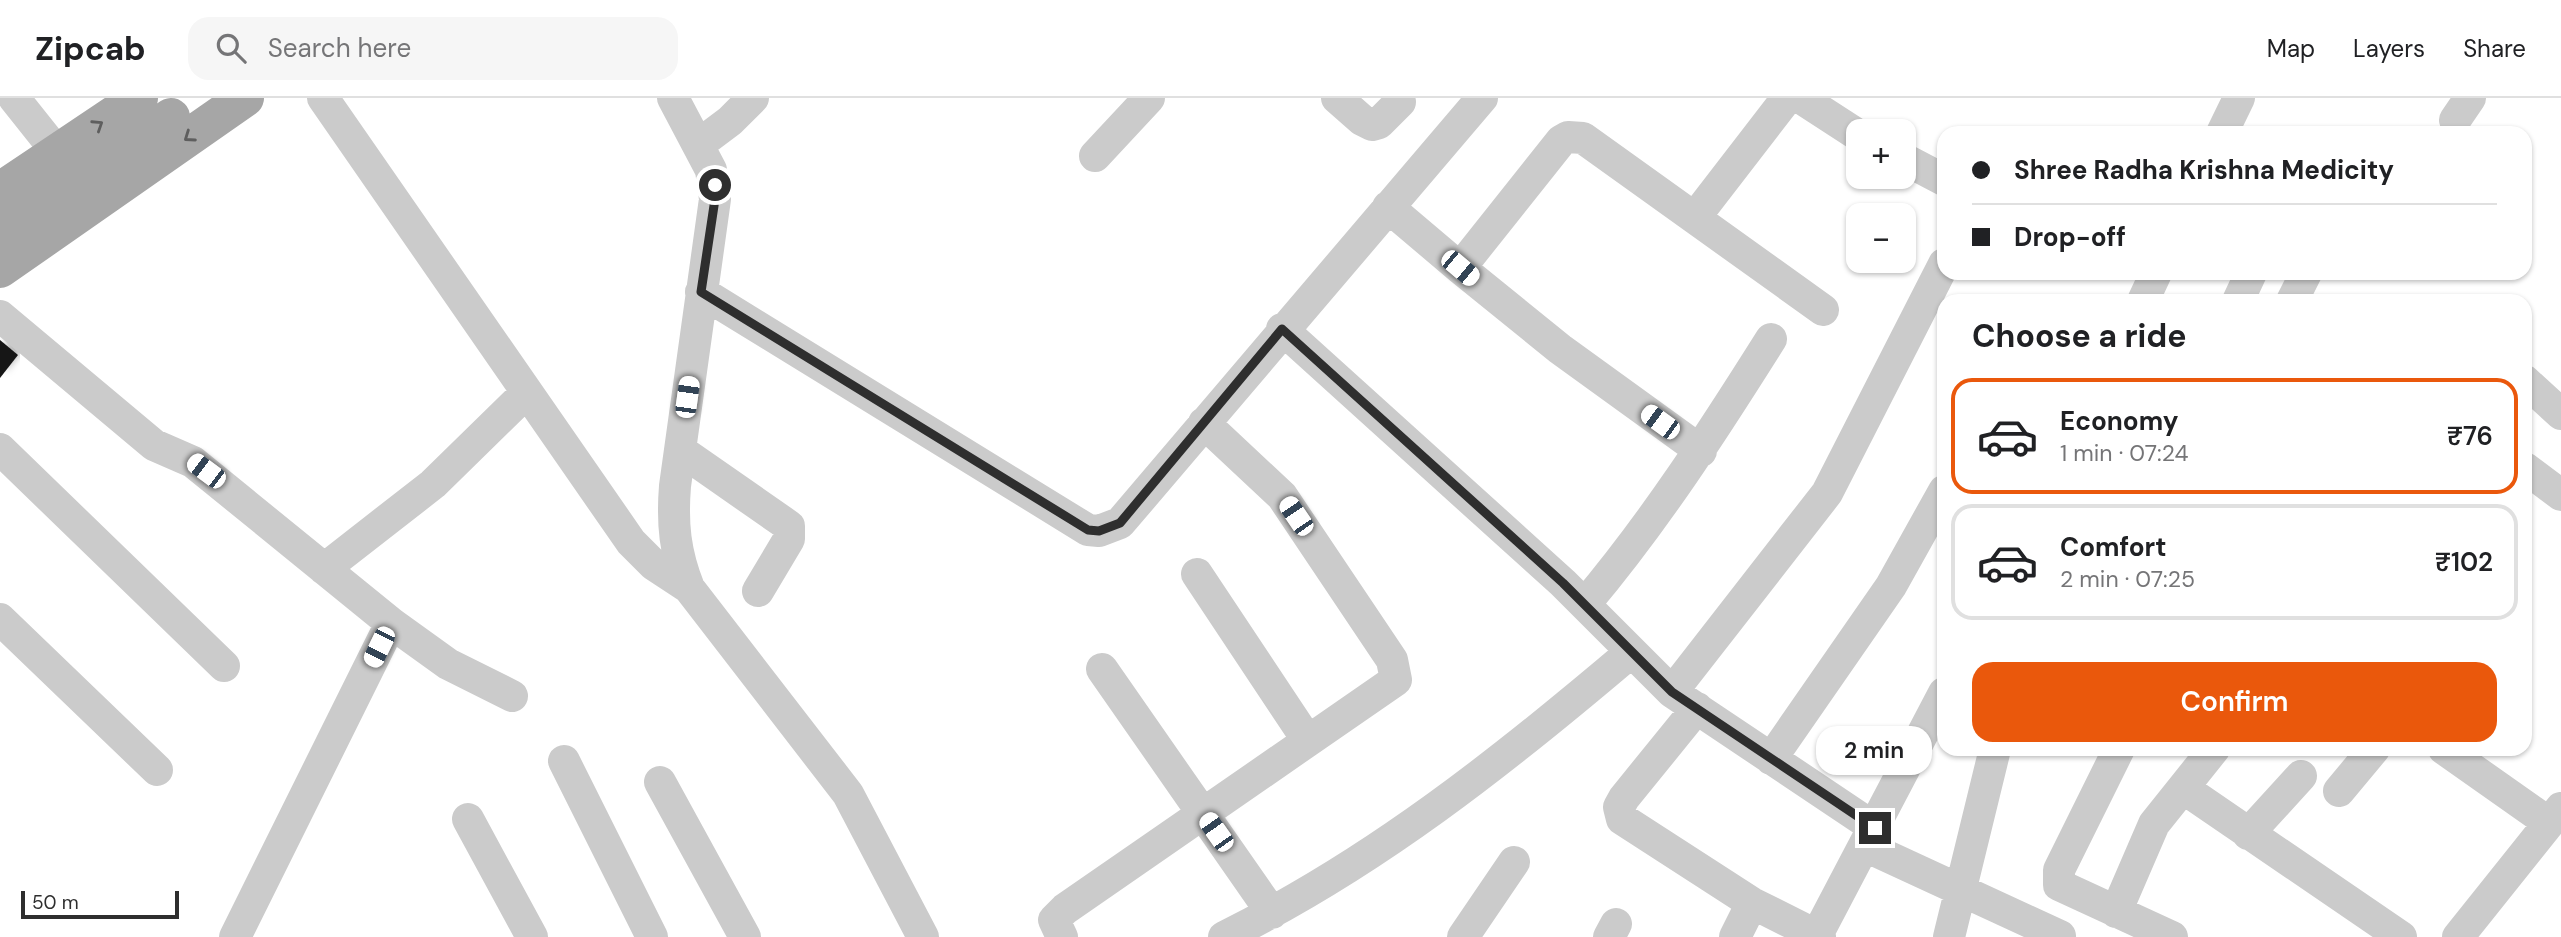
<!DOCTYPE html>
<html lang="en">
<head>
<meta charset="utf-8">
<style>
  body { margin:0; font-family:"DM Sans",sans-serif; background:#f6f6f6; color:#202124; height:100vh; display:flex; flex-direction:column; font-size:26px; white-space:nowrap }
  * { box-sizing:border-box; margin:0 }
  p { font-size:23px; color:#757577 }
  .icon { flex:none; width:38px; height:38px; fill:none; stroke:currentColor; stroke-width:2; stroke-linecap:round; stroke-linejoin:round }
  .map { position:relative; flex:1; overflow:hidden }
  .details { position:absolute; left:1937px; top:196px; width:595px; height:462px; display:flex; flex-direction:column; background:#fff; border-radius:21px; box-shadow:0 2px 5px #0004 }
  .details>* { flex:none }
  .banner { position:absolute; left:1937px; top:28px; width:595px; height:154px; border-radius:21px; box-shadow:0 2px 5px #0004; display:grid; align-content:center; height:154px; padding:0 35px; background:#fff }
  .controls { position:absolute; left:1846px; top:21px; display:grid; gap:14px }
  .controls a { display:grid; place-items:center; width:70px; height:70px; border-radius:14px; background:#fff; box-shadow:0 2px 5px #0004; font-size:35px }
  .scale { position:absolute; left:21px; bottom:18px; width:158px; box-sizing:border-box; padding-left:7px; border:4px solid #2e2e2e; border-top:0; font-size:19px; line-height:24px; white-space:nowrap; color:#2e2e2e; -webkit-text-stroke:5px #fff; paint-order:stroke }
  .end { position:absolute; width:32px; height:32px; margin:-16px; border:9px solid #2e2e2e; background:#fff; box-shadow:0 0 0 4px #fff }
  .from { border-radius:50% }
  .bubble { position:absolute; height:49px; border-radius:21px; background:#fff; box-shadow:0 2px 5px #0004; font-size:23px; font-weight:600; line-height:49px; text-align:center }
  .car { position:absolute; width:21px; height:42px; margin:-21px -10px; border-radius:9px; box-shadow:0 0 5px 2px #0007; background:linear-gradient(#fff 24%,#345 0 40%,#fff 0 76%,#345 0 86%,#fff 0) }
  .banner b { display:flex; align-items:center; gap:24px; height:66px; font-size:26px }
  .banner b+b { border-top:2px solid #e0e0e0 }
  .banner i { width:18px; height:18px; background:#202124 }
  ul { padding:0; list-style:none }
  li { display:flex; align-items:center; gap:21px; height:116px; margin:0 14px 10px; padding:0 21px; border:4px solid #e0e0e0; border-radius:21px }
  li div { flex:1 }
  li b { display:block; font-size:26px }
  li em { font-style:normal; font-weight:600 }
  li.active { border-color:#ea580c }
  li>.icon { width:63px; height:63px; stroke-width:1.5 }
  h2 { padding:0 35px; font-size:32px; line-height:84px }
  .button { display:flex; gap:14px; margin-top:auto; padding:14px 35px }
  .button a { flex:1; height:80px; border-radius:21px; background:#ea580c; color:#fff; font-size:28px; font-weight:600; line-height:80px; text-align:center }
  header { display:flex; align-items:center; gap:42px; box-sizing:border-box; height:98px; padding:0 35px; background:#fff; border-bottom:2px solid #e0e0e0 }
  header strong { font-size:33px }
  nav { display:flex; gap:38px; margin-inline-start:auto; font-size:24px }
  .search { width:490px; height:63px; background:#f6f6f6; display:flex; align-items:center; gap:18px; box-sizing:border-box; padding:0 24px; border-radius:21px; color:#757577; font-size:26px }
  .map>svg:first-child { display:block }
  .building { fill:#151515; filter:url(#shadow) }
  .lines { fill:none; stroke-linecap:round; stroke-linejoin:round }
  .minor { stroke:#cbcbcb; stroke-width:32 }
  .major { stroke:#a6a6a6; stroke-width:38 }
  .oneway { stroke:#5e5e5e }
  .route { stroke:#2e2e2e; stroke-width:9 }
</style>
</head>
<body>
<header>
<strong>Zipcab</strong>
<div class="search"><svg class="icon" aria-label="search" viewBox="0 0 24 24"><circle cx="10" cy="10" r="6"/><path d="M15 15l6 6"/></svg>Search here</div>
<nav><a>Map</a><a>Layers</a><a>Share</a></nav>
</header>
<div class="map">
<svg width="2561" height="839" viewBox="0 0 2561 839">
  <defs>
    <filter id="shadow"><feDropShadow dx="6" dy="-6" stdDeviation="3.5" flood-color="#0004"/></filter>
  </defs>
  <rect width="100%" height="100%" fill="#fff"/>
  <path class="building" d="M 0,242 L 18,257 L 0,280 Z"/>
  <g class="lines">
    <path class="minor" d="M 14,0 L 57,54
      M 323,0 L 631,444 L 654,467 L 689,490
      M 673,0 L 711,72 L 715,101 L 675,388 C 672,426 675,455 689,490 L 848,696 L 923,839
      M 1337,0 L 1362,22 L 1372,27 L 1379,25 L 1400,4
      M 1801,0 L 1858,37
      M 2455,22 L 2470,0
      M 2222,35 L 2239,0
      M 698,47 L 730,23 L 753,0
      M 1095,58 L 1149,0
      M 1904,61 L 1944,82
      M 1388,109 L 1460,170 L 1561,43 L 1568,39 L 1583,40 L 1823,212
      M 1696,118 L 1787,0
      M 1460,170 L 1560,251 L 1701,353
      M 701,194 L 1088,432 L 1099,433 L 1120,425 L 1482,0
      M 2143,203 L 2156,175
      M 2238,203 L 2251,175
      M 2292,203 L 2306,175
      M 0,218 L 154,347 L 193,364 L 391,525 L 235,839
      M 1282,231 L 1563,485 L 1672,594 L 1875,730
      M 2525,283 L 2561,316
      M 0,351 L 224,568
      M 680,352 L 789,428 L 789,441 L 758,493
      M 2525,370 L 2561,397
      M 324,471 L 433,386 L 526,295
      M 1197,476 L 1308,643
      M 1585,506 C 1655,423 1713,333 1771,241
      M 0,521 L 157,672
      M 391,525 L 448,566 L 512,598
      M 1102,571 L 1272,815
      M 1672,594 L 1827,395 L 1944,166
      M 1697,610 L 1624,700 L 1619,709 L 1622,721 L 1752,805 L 1820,839
      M 2119,651 L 2059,772 L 2059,787 L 2172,839
      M 2444,651 L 2549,725
      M 1771,661 L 1891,488 L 1944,393
      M 564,663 L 652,839
      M 660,684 L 745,839
      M 2183,690 L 2401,839
      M 2339,693 L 2374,651
      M 468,721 L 532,839
      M 2248,736 L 2301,678
      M 1865,748 L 2060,838
      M 2116,814 L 2154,726 L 2214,651
      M 1062,839 L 1054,822 L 1065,811 L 1396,582 L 1392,562 L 1282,398 L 1204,325
      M 1224,839 C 1373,766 1504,662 1630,555
      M 1463,839 L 1514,764
      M 1609,839 L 1616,826
      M 1735,839 L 1752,805
      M 1816,839 L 1944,595
      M 1949,839 L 1995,651
      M 2458,839 L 2561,710"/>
    <path class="major" d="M 0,93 L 139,0
      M 0,135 L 171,19
      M 0,171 L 245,0"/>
  </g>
  <defs><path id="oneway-chevron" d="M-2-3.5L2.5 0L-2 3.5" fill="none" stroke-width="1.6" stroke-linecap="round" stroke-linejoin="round" transform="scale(1.75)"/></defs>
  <g class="oneway">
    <use href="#oneway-chevron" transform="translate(98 27) rotate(-33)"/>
    <use href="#oneway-chevron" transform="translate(189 39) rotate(145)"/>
  </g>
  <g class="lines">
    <path class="route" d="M 715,87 L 715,101 L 701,194 L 1088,432 L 1099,433 L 1120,425 L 1282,231 L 1563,485 L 1672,594 L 1875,730"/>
  </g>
</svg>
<div class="controls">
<a>+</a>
<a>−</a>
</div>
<div class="scale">50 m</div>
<i class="end from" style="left:715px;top:87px"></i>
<i class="end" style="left:1875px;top:730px"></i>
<div class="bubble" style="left:1816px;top:628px;width:116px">2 min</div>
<i class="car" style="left:1460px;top:170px;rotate:130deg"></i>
<i class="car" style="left:687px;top:299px;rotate:8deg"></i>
<i class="car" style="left:1660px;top:324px;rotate:306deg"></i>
<i class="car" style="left:206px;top:373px;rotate:307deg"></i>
<i class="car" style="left:1296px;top:418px;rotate:326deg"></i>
<i class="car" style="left:379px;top:549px;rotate:206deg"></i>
<i class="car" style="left:1216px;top:734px;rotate:325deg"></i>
<div class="banner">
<b><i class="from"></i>Shree Radha Krishna Medicity</b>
<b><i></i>Drop-off</b>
</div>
<section class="details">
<h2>Choose a ride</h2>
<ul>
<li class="active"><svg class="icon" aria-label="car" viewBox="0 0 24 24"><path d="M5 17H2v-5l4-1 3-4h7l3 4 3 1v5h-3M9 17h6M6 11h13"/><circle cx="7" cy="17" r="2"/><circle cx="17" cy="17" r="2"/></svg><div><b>Economy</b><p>1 min · 07:24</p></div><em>₹76</em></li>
<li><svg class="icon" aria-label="car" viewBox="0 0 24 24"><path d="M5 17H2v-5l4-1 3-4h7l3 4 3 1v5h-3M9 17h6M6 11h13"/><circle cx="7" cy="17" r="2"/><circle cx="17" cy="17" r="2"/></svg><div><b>Comfort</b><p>2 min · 07:25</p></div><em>₹102</em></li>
</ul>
<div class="button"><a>Confirm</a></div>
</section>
</div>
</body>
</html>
